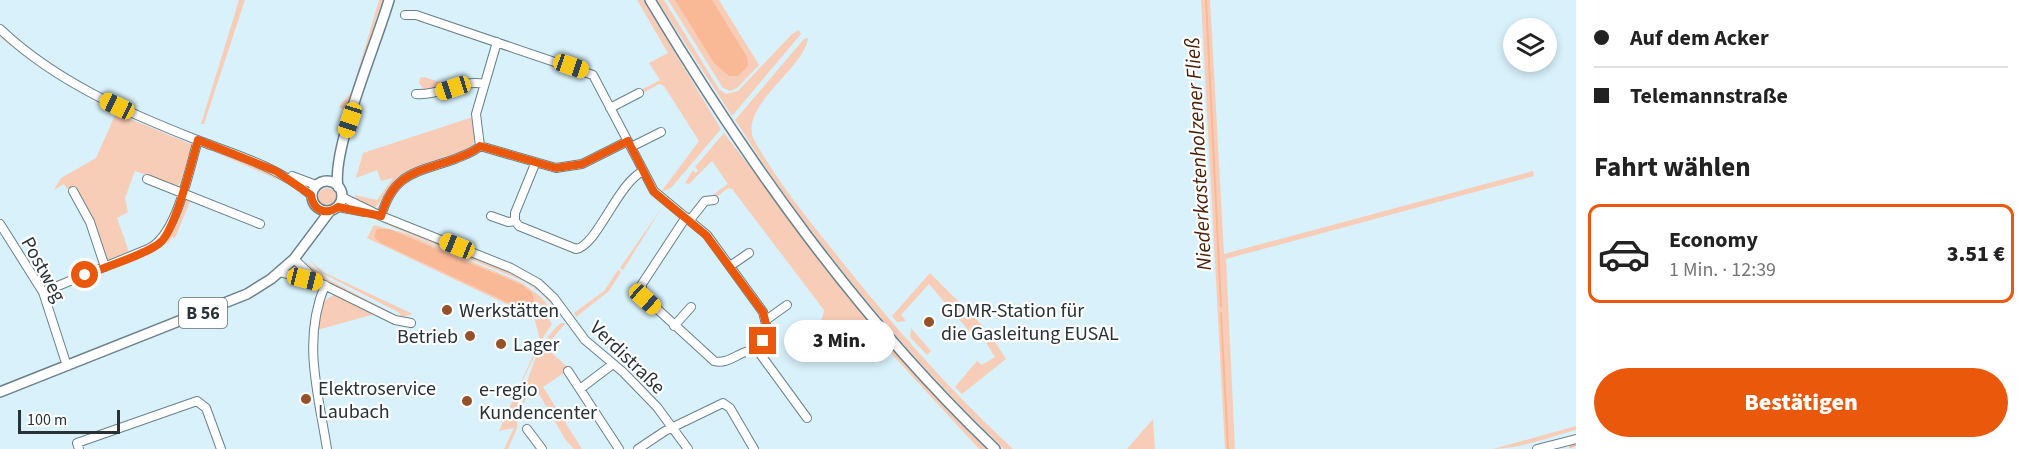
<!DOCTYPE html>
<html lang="de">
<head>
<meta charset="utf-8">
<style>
  body { margin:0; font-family:"Source Sans 3",sans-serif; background:#f6f6f6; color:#222; height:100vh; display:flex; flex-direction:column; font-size:22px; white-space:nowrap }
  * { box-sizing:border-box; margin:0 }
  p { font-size:20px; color:#767676 }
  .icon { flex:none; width:33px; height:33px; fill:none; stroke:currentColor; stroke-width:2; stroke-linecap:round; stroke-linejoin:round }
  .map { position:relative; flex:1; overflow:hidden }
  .details { display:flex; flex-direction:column; background:#fff; width:450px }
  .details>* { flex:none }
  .top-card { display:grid; align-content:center; height:132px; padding:0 18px; background:#fff }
  .fabs { position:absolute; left:1503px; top:18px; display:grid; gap:12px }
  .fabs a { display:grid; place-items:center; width:54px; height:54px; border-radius:50%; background:#fff; box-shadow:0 3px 9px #0003; font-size:30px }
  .scale { position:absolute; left:18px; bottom:15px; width:102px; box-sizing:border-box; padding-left:6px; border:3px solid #283236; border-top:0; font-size:16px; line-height:21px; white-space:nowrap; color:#283236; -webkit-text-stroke:4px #fff; paint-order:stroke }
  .end { position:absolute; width:27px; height:27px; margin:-14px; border:8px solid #ea580c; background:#fff; box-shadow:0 0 0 3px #fff }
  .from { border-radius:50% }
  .bubble { position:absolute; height:42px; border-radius:21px; background:#fff; box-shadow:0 3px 9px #0003; font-size:20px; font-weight:800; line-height:42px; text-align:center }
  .car { position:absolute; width:18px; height:36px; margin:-18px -9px; border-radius:8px; box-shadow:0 0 4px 2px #0007; background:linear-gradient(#f5c518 24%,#345 0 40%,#f5c518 0 76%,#345 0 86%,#f5c518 0) }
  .top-card b { display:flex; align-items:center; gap:21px; height:57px; font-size:22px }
  .top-card b+b { border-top:2px solid #e0e0e0 }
  .top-card i { width:15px; height:15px; background:#222 }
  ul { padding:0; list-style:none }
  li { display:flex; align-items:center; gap:18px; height:99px; margin:0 12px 9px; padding:0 6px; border:3px solid transparent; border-radius:12px }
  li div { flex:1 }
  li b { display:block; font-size:22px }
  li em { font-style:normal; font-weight:800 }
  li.on { border-color:#ea580c }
  li>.icon { width:54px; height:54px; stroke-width:1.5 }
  h2 { padding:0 18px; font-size:27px; line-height:72px }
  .action { display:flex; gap:12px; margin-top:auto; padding:12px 18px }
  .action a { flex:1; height:69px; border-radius:36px; background:#ea580c; color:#fff; font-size:24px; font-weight:800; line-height:69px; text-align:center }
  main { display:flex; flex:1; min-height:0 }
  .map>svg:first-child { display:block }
  .green { fill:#f8cdb7 }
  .water { fill:#f9b896 }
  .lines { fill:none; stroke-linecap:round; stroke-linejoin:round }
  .stream { stroke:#f9b896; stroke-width:2 }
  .minor-casing { stroke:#6a808a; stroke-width:10 }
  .major-casing { stroke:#6a808a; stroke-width:12 }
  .minor { stroke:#fff; stroke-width:8 }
  .major { stroke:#fff; stroke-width:9 }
  .route { stroke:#ea580c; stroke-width:8 }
  .poi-dot { fill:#975128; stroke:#fff; stroke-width:2 }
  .labels { text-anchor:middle; stroke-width:4.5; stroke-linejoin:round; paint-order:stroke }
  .shield { fill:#fff; stroke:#687072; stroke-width:1.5 }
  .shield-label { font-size:18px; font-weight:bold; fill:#283236 }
  .street-label { font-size:20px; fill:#283236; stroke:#fff }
  .poi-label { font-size:20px; fill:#283236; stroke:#fff; text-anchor:start }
  .water-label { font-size:21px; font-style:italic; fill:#4a2108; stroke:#fff }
</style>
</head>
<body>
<main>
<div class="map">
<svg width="1576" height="449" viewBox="0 0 1576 449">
  <rect width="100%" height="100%" fill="#d8f1fb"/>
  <path class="green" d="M 239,0 L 245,0 L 204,124 L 201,124 Z
    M 379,0 L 385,0 L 382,2 L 371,35 L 373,36 L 342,132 L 340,131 L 347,110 L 339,107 L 352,91 Z
    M 637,0 L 643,0 L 721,129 L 671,188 L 661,192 L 699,141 L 664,86 L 659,84 L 643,93 L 641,90 L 660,80 L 649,63 L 668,53 Z
    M 657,0 L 664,0 L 719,89 L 726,94 L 738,91 L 792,34 L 799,30 L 801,34 L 732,116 Z
    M 668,0 L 719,0 L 759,65 L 737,88 L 730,91 L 723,88 Z
    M 1201,0 L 1210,0 L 1224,254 L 1533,171 L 1534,176 L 1226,259 L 1235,449 L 1225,449 Z
    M 0,34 C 56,84 122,111 191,141 C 176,139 161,130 148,124 C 93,102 46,75 1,38 Z
    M 808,38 C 804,69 741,104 753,138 C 775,178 806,217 835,253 C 890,322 948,389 1013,449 L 1004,449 C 921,369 844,279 777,184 C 762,163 749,140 735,120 L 804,39 Z
    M 424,77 L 446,84 L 447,85 L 426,92 L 419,83 L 420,78 Z
    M 116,113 L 193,145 L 193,149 L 182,182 L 177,186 L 135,171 L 125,198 L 128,212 L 117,218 L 129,252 L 132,252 L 107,262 L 76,189 L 73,186 L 67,189 L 64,184 L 54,190 L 61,178 L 96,158 Z
    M 473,117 L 475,141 L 471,148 L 397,177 L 376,207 C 368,208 358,202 354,195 L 377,200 L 393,178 L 381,181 L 377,170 L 356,178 L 363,153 Z
    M 724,133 L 861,312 L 900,358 L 986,449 L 979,449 L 865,325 L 801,358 C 782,332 801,330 822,319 L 824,310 L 732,189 L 728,188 L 715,198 L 710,197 L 728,184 L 712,161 L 689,184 L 685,183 L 693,170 L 696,173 L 698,170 L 695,167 Z
    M 205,148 L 283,177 L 295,187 Z
    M318 197a9 9 0 1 1 18 0a9 9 0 1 1-18 0Z
    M 186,196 L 191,199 L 175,238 L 172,237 L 167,246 L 171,228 Z
    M 663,206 L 623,270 L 620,268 Z
    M 383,220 C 429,238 541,270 561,315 L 540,292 L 523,281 L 383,223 Z
    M 374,225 L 408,234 L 522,283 L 541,297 L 558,318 L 554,319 L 538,302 L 535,307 L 542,309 L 552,324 L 544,336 L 524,378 L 518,405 L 517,428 L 508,449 L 504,449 L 514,428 L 499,431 L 540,340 L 534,317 L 367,238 Z
    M 309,259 L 323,272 L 413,314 L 402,317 L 398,312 L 320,272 Z
    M 306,262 L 326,278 L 399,317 C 376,308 316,283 306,262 Z
    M 618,270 L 621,272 L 609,291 L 576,317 L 574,313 L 604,291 Z
    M 930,273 L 988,331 L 1006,359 L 962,394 L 955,387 L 977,361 L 982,365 L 995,357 L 985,341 L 976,339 L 929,284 L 901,315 L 906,321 L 897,322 L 892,316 Z
    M 334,295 L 338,296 L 375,314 L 317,330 L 324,301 Z
    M 561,323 L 566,323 L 545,347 L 570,369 L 543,387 L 582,449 L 574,449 L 565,439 L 539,394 L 528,391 L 522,409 C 525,381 538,341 561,323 Z
    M 911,328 L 931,351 L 927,355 L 910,337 Z
    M 1153,419 L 1155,449 L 1127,449 Z
    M 1576,426 L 1576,430 C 1549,437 1520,449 1493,449 Z"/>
  <path class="water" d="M 675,0 L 712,0 L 747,57 L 748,66 L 738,76 L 729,76 L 714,63 Z
    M 377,229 L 389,229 L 522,285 L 532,293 L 534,301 L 527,309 L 522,309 L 381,243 L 374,237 Z"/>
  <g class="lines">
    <path class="stream" d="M 1206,0 L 1221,306
      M 1221,313 L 1228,449
      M 1570,447 L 1576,445"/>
    <defs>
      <path id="minor" d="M 405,15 L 416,15 L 593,75 L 654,191 L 707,235 L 763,312 L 767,328 L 758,351
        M 0,29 C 56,82 126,112 197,140 C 237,155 278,167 311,195
        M 416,94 C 440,96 461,79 484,84
        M 610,108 L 639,93
        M 480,146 L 556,168 L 582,164 L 628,141
        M 631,147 L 661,132
        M 535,164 L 515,213 L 515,221 L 519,226 L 576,249 C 597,246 617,184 643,171
        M 292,176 L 316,185
        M 147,179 L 260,224
        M 73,191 L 90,222 L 105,267
        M 342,197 L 381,216 L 511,268 L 538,283 L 554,298 L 585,340 L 623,372 L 657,407 L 688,449
        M 338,207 L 365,212
        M 381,216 C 394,172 416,173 455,159 C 464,155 473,153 480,146 L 476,114 L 497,42
        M 491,216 L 508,222 L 515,221
        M 686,217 L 642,284 L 642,295 L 714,361 C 730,366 742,347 758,351
        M 690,220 L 705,201 L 714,200
        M 0,224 L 43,292 L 67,366
        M 294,259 L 317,281
        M 730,266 L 749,253
        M 279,272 L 318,282 L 395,320 L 411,323
        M 325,285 C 302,340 318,392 327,449
        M 43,292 L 148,249 C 177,236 189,170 198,140
        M 766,320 L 787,305
        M 674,326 L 691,307
        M 758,351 L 807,418
        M 568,371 L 619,449
        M 580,389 L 613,364
        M 527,429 L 542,449
        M 79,449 L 77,443 L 197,401 L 206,408 L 221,449
        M 638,449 L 665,431 L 723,403 L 730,408 L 754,449
        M 1537,449 L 1576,439"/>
      <path id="major" d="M 650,0 C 747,162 858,318 995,449
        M312 196a15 15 0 1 1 30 0a15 15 0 1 1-30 0Z
        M 338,187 C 331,150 377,42 389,0
        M 0,392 L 247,294 L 271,279 L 294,259 L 330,211"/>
    </defs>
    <use href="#minor" class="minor-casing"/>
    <use href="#major" class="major-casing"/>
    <use href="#minor" class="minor"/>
    <use href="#major" class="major"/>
  </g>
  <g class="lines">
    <path class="route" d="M 85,275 C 102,268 151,253 162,241 C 177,224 191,164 198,140 L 276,171 L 311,195 C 313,210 325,216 338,207 L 381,216 C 394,172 416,173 455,159 C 464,155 473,153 480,146 L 556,168 L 582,164 L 628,141 L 654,192 L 706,235 L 763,312 L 767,328 L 763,341"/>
  </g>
  <g class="poi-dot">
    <circle cx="447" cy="310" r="6"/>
    <circle cx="929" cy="322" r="6"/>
    <circle cx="470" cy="336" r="6"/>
    <circle cx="501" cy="344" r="6"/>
    <circle cx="306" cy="399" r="6"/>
    <circle cx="467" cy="401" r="6"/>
  </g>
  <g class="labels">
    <rect class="shield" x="179" y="298" width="48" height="30" rx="4.5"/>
    <g class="shield-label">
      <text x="203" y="319">B 56</text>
    </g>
    <g class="street-label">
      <text transform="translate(44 269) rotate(61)" y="7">Postweg</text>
      <text transform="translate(628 357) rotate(44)" y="7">Verdistraße</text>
    </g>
    <g class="poi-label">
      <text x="459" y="317">Werkstätten</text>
      <text x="941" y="317">GDMR-Station für<tspan x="941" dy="23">die Gasleitung EUSAL</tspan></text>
      <text x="458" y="343" text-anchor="end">Betrieb</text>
      <text x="513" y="351">Lager</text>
      <text x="318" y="395">Elektroservice<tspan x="318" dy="23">Laubach</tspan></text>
      <text x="479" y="396">e-regio<tspan x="479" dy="23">Kundencenter</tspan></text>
    </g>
    <g class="water-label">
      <text transform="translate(1198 154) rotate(-93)" y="7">Niederkastenholzener Fließ</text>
    </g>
  </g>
</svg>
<div class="fabs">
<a><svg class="icon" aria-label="layers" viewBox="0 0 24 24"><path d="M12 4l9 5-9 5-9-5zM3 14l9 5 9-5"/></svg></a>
</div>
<div class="scale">100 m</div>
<i class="end from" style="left:85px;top:275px"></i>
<i class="end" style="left:763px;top:341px"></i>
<div class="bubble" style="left:784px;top:320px;width:111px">3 Min.</div>
<i class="car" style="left:571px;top:66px;rotate:109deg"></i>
<i class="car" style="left:453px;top:88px;rotate:252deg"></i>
<i class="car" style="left:117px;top:106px;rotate:295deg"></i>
<i class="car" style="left:350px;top:120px;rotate:198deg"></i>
<i class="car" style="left:457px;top:246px;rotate:292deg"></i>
<i class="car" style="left:305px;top:279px;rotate:104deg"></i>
<i class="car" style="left:645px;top:299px;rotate:132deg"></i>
</div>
<section class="details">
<div class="top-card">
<b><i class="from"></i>Auf dem Acker</b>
<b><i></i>Telemannstraße</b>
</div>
<h2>Fahrt wählen</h2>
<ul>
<li class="on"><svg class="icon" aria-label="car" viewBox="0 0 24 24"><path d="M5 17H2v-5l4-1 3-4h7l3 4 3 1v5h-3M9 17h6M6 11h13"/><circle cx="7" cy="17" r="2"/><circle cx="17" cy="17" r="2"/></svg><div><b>Economy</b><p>1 Min. · 12:39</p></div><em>3.51 €</em></li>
</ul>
<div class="action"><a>Bestätigen</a></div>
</section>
</main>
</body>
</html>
